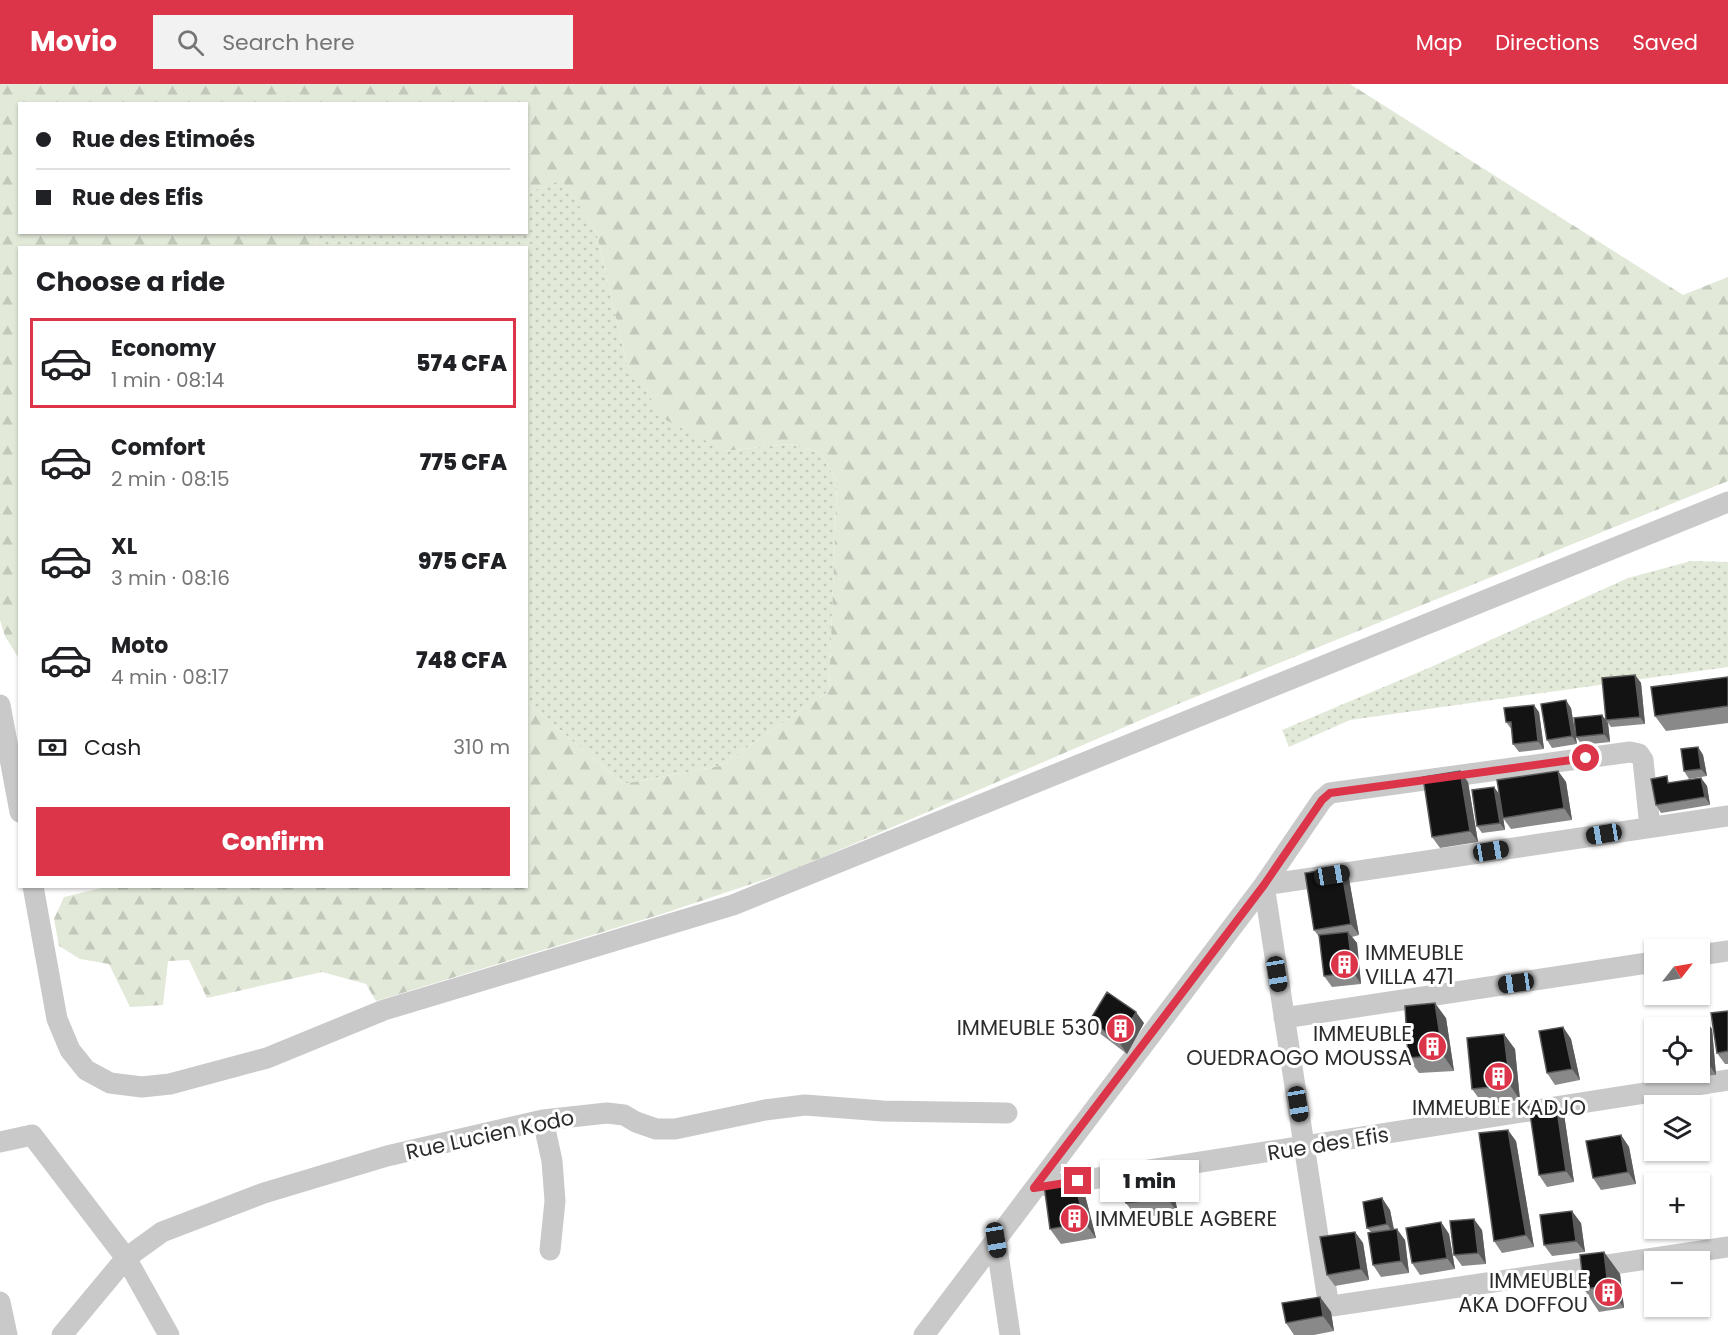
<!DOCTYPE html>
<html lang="en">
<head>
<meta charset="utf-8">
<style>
  body { margin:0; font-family:Poppins,sans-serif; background:#f2f2f2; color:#202124; height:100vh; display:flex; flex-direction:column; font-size:22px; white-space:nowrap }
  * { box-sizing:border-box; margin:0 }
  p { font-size:20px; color:#757577 }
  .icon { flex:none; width:33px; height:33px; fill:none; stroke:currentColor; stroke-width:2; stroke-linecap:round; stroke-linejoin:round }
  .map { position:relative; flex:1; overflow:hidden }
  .panel { position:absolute; left:18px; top:162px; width:510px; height:642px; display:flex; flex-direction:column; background:#fff; border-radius:0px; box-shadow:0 2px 4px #0004 }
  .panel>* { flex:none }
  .hud { position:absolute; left:18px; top:18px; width:510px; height:132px; border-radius:0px; box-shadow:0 2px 4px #0004; display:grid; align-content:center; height:132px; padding:0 18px; background:#fff }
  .needle { width:39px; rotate:59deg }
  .controls { position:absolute; left:1644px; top:855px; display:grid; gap:12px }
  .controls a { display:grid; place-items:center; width:66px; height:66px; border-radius:0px; background:#fff; box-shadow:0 2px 4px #0004; font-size:30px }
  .end { position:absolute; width:27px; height:27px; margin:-14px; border:8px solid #dc3449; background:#fff; box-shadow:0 0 0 3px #fff }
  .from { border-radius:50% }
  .bubble { position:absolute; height:42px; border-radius:0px; background:#fff; box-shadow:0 2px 4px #0004; font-size:20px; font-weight:800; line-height:42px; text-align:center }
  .car { position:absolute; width:18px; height:36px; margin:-18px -9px; border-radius:8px; box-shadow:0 0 4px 2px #0007; background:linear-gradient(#222 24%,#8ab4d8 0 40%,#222 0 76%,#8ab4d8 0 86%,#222 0) }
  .hud b { display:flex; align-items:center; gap:21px; height:57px; font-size:22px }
  .hud b+b { border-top:2px solid #e0e0e0 }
  .hud i { width:15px; height:15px; background:#202124 }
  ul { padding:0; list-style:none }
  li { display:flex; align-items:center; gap:18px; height:90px; margin:0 12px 9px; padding:0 6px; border:3px solid transparent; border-radius:0px }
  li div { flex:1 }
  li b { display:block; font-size:22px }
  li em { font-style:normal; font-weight:800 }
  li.current { border-color:#dc3449 }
  li>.icon { width:54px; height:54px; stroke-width:1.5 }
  h2 { padding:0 18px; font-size:27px; line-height:72px }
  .pay { display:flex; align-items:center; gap:15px; height:66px; padding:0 18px; font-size:22px }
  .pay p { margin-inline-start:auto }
  .cta { display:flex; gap:12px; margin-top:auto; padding:12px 18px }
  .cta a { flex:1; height:69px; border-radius:0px; background:#dc3449; color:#fff; font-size:24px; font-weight:800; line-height:69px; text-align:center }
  header { display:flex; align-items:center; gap:36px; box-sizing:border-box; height:84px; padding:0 30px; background:#dc3449; color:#fff }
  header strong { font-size:28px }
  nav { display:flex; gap:33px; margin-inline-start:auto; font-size:21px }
  .search { width:420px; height:54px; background:#f2f2f2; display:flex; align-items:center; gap:15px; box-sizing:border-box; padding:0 21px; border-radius:0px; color:#757577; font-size:22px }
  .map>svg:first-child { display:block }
  .grass { fill:url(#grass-dots) }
  .forest { fill:url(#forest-firs) }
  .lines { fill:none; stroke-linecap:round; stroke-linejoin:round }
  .minor { stroke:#c9c9c9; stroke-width:21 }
  .wall { fill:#898989 }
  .shaded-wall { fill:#5a5a5a }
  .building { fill:#131313; stroke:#5a5a5a; stroke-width:1.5 }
  .route { stroke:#dc3449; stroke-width:8 }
  .labels { text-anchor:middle; stroke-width:6; stroke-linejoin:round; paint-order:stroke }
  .poi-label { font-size:21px; fill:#2c2c2c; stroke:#fff; text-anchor:end }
  .street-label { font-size:21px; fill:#2c2c2c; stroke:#fff }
</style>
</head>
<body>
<header>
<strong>Movio</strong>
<div class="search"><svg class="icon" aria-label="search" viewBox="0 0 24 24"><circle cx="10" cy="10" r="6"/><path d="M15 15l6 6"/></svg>Search here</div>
<nav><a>Map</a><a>Directions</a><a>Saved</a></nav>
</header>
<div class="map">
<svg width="1728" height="1251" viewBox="0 0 1728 1251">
  <defs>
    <pattern id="grass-dots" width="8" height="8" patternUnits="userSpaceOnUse" patternTransform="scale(1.5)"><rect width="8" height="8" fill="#e2e9d9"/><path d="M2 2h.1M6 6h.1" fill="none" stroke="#c2c8ba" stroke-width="1.8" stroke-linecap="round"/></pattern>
    <pattern id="forest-firs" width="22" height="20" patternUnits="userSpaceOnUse" patternTransform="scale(1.5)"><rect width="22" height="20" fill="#e2e9d9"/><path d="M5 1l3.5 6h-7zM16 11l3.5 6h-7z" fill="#c2c8ba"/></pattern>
  </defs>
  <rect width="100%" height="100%" fill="#fff"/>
  <path class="grass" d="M 562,95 L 596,147 L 627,281 L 725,367 L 790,360 L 821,369 L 837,398 L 829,607 L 720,682 L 623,700 L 527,618 L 526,164 L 317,163 L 316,149 L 526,148 L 527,109 Z
    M 1691,477 L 1728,478 L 1728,583 L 1350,636 L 1289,663 L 1282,646 L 1431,583 L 1628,494 Z"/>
  <path class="forest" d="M 0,0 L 1350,0 L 1683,211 L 1728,193 L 1728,397 L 1178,620 L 793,786 L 665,829 L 376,917 L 366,900 L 322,888 L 207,914 L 189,876 L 168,877 L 163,921 L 130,923 L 109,880 L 80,875 L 59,862 L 54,835 L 64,813 L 110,802 L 526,802 L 527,618 L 623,700 L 720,682 L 829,607 L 837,398 L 821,369 L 790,360 L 725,367 L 666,336 L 627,281 L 596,147 L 562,96 L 527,109 L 526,20 L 20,20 L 20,148 L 316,148 L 317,163 L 20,164 L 19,575 L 5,552 L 0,536 Z"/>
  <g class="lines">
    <path class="minor" d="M 0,621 L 20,728
      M 1728,732 L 1264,801 L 1328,1217 L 1332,1222 L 1728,1163
      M 33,802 L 57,935 L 70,966 L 86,986 L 110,999 L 142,1003 L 170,1000 L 267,974 L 384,926 L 733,821 L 1728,418
      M 1700,871 L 1728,867
      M 1284,934 L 1654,878
      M 543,1036 L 552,1077 L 555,1117 L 550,1166
      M 0,1058 L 32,1051 L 126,1174 L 169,1251
      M 1047,1102 L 1728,996
      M 996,1156 L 1010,1251
      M 0,1218 L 7,1251
      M 62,1251 L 126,1174 L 162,1148 L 264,1109 L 387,1072 L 543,1036 L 607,1029 L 624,1031 L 636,1038 L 656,1045 L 675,1045 L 765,1026 L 805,1021 L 883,1027 L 1007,1029
      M 924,1251 L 1264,801 L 1322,716 L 1330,709 L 1630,668 L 1639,670 L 1643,676 L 1650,743"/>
  </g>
  <path class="wall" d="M 1635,591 L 1641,599 L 1645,640 L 1611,643 L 1606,636 Z
    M 1728,593 L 1728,639 L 1666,647 L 1655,632 Z
    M 1571,624 L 1577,660 L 1552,664 L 1547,656 Z
    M 1539,628 L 1544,665 L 1519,668 L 1513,660 L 1512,646 L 1506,638 Z
    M 1602,631 L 1608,639 L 1610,658 L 1582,661 L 1576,653 Z
    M 1698,663 L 1703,671 L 1707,692 L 1689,695 L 1684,687 Z
    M 1558,687 L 1566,698 L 1572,736 L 1511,745 L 1503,734 L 1505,746 L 1482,749 L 1477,742 L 1499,710 Z
    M 1701,694 L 1707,702 L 1710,721 L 1661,729 L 1656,721 L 1671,699 Z
    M 1468,698 L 1478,758 L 1440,764 L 1432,753 Z
    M 1349,795 L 1359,851 L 1352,853 L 1357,859 L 1361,900 L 1332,903 L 1324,892 L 1320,854 L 1314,846 Z
    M 1728,927 L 1728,980 L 1725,980 L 1717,969 Z
    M 1446,934 L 1454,987 L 1419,989 L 1408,974 Z
    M 1090,936 L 1144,939 L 1127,970 L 1098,948 Z
    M 1563,943 L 1571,955 L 1580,996 L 1555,1001 L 1547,989 Z
    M 1700,944 L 1712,945 L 1716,991 L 1692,992 L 1690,988 L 1700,988 Z
    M 1515,965 L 1520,1016 L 1483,1020 L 1472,1005 Z
    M 1564,1030 L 1574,1098 L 1547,1103 L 1539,1091 Z
    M 1621,1051 L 1629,1063 L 1636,1100 L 1601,1106 L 1593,1094 Z
    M 1516,1057 L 1534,1163 L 1502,1169 L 1494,1157 Z
    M 1074,1096 L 1085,1111 L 1096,1154 L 1061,1160 L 1050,1145 Z
    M 1164,1100 L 1175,1115 L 1178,1129 L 1137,1134 L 1126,1119 Z
    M 1382,1114 L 1390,1126 L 1394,1145 L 1405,1156 L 1409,1189 L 1381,1193 L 1373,1181 L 1371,1148 L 1367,1144 Z
    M 1441,1138 L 1449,1150 L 1455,1185 L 1420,1191 L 1412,1179 Z
    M 1581,1139 L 1585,1168 L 1552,1172 L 1544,1161 Z
    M 1482,1146 L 1486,1180 L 1462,1182 L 1454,1171 Z
    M 1355,1148 L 1363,1159 L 1369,1196 L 1335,1202 L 1327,1191 Z
    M 1604,1168 L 1620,1190 L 1624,1224 L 1599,1228 L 1584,1205 Z
    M 1320,1213 L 1331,1228 L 1334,1247 L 1314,1251 L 1294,1251 L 1286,1239 Z"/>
  <path class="shaded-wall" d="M 1635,591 L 1641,599 L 1645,640 L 1640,633 Z
    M 1566,616 L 1571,624 L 1577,660 L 1572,652 Z
    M 1534,621 L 1539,628 L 1544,665 L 1538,657 Z
    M 1602,631 L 1608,639 L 1610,658 L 1604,650 Z
    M 1698,663 L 1703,671 L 1707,692 L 1701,685 Z
    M 1460,687 L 1468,698 L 1478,758 L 1470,747 Z
    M 1558,687 L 1566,698 L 1572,736 L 1564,724 Z
    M 1701,694 L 1707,702 L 1710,721 L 1705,713 Z
    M 1494,703 L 1500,711 L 1505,746 L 1500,739 Z
    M 1341,783 L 1349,795 L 1359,851 L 1351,840 Z
    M 1348,848 L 1357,859 L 1361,900 L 1353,888 Z
    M 1435,919 L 1446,934 L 1454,987 L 1443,971 Z
    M 1136,928 L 1144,939 L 1127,970 L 1119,958 Z
    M 1704,934 L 1712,945 L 1716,991 L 1708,979 Z
    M 1668,936 L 1673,944 L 1669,944 Z
    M 1563,943 L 1571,955 L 1580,996 L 1572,985 Z
    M 1504,950 L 1515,965 L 1520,1016 L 1510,1001 Z
    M 1556,1019 L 1564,1030 L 1574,1098 L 1566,1087 Z
    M 1508,1046 L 1516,1057 L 1534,1163 L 1526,1151 Z
    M 1621,1051 L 1629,1063 L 1636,1100 L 1628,1088 Z
    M 1074,1096 L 1085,1111 L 1096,1154 L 1085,1139 Z
    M 1164,1100 L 1175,1115 L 1178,1129 L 1167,1114 Z
    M 1382,1114 L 1390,1126 L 1395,1152 L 1387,1140 Z
    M 1572,1127 L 1581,1139 L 1585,1168 L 1576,1157 Z
    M 1474,1135 L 1482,1146 L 1486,1180 L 1478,1169 Z
    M 1441,1138 L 1449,1150 L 1455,1185 L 1447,1174 Z
    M 1397,1145 L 1405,1156 L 1409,1189 L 1401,1177 Z
    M 1355,1148 L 1363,1159 L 1369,1196 L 1361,1185 Z
    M 1604,1168 L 1620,1190 L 1624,1224 L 1608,1202 Z
    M 1320,1213 L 1331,1228 L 1334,1247 L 1323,1232 Z"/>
  <path class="building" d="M 1635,591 L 1640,633 L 1606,636 L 1602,594 Z
    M 1728,593 L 1728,622 L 1655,632 L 1651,603 Z
    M 1566,616 L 1572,652 L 1547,656 L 1541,620 Z
    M 1534,621 L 1538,657 L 1513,660 L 1511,638 L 1506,638 L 1504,624 Z
    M 1602,631 L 1604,650 L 1576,653 L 1574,634 Z
    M 1698,663 L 1701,685 L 1684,687 L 1681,665 Z
    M 1460,687 L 1470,747 L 1432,753 L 1423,693 Z
    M 1558,687 L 1564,724 L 1503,734 L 1497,696 Z
    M 1667,692 L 1668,699 L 1701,694 L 1705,713 L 1656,721 L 1651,695 Z
    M 1494,703 L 1500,739 L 1477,742 L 1472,706 Z
    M 1341,783 L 1351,840 L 1314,846 L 1305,789 Z
    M 1348,848 L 1353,888 L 1324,892 L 1319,851 Z
    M 1107,908 L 1136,928 L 1119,958 L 1090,936 Z
    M 1435,919 L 1443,971 L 1408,974 L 1405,922 Z
    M 1728,927 L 1728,967 L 1717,969 L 1711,929 Z
    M 1704,934 L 1708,979 L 1700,980 L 1700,944 L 1681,944 L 1680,936 Z
    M 1668,936 L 1669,944 L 1654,944 L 1654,977 L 1651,978 L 1646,939 Z
    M 1563,943 L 1572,985 L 1547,989 L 1539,947 Z
    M 1504,950 L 1510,1001 L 1472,1005 L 1467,954 Z
    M 1556,1019 L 1566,1087 L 1539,1091 L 1529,1023 Z
    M 1508,1046 L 1526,1151 L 1494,1157 L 1479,1049 Z
    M 1621,1051 L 1628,1088 L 1593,1094 L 1586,1057 Z
    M 1074,1096 L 1085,1139 L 1050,1145 L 1044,1101 Z
    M 1164,1100 L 1167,1114 L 1126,1119 L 1122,1104 Z
    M 1382,1114 L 1387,1140 L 1367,1144 L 1363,1118 Z
    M 1572,1127 L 1576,1157 L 1544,1161 L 1540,1131 Z
    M 1474,1135 L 1478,1169 L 1454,1171 L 1450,1137 Z
    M 1441,1138 L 1447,1174 L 1412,1179 L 1406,1144 Z
    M 1397,1145 L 1401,1177 L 1373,1181 L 1368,1149 Z
    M 1355,1148 L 1361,1185 L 1327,1191 L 1320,1153 Z
    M 1604,1168 L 1608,1202 L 1584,1205 L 1580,1171 Z
    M 1320,1213 L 1323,1232 L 1286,1239 L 1282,1219 Z"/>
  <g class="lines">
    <path class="route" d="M 1078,1097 L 1034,1104 L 1264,801 L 1322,716 L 1330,709 L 1586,674"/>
  </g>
  <defs>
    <symbol id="building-disc" viewBox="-11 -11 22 22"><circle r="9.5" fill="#dc3449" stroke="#fff"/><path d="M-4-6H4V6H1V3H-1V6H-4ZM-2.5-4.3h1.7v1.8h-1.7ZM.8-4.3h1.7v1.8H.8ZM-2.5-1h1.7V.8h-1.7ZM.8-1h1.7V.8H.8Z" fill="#fff"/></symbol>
  </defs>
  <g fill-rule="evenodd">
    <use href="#building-disc" x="1328" y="864" width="33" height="33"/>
    <use href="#building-disc" x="1104" y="928" width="33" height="33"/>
    <use href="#building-disc" x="1416" y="946" width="33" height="33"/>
    <use href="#building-disc" x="1482" y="976" width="33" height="33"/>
    <use href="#building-disc" x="1058" y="1118" width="33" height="33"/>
    <use href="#building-disc" x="1592" y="1192" width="33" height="33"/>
  </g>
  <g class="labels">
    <g class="poi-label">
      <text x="1365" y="876" text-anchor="start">IMMEUBLE<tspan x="1365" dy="24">VILLA 471</tspan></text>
      <text x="1100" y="951">IMMEUBLE 530</text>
      <text x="1412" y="957">IMMEUBLE<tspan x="1412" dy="24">OUEDRAOGO MOUSSA</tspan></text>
      <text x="1499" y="1031" text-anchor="middle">IMMEUBLE KADJO</text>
      <text x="1095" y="1142" text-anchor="start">IMMEUBLE AGBERE</text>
      <text x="1588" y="1204">IMMEUBLE<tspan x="1588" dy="24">AKA DOFFOU</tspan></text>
    </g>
    <g class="street-label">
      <text transform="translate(490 1051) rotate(-12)" y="7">Rue Lucien Kodo</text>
      <text transform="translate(1328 1060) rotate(-9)" y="7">Rue des Efis</text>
    </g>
  </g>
</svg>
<div class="controls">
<a><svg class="needle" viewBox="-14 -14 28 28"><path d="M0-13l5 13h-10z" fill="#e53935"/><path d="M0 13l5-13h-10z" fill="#757577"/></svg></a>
<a><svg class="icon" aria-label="locate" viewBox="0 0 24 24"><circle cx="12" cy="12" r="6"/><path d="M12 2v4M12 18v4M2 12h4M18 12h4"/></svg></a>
<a><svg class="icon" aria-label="layers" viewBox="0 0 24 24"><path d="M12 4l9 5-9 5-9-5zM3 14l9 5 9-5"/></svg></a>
<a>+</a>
<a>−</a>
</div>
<i class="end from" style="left:1586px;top:674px"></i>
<i class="end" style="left:1078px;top:1097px"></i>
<div class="bubble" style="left:1100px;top:1076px;width:99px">1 min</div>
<i class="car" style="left:1604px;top:750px;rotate:261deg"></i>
<i class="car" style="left:1491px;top:767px;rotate:81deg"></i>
<i class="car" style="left:1332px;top:791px;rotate:81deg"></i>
<i class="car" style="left:1277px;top:890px;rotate:171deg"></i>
<i class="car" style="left:1516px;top:899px;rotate:262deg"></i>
<i class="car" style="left:1298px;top:1020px;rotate:171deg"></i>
<i class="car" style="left:996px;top:1156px;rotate:171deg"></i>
<div class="hud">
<b><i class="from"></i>Rue des Etimoés</b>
<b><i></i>Rue des Efis</b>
</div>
<section class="panel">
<h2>Choose a ride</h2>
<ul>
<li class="current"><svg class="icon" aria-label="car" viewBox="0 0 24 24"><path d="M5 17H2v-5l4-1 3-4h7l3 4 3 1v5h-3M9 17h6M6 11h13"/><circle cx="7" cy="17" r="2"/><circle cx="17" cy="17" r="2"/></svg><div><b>Economy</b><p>1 min · 08:14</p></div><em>574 CFA</em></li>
<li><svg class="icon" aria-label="car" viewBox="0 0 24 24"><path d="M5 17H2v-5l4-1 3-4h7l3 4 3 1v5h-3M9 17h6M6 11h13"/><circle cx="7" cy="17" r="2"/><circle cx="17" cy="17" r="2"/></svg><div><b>Comfort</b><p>2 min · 08:15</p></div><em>775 CFA</em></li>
<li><svg class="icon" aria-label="car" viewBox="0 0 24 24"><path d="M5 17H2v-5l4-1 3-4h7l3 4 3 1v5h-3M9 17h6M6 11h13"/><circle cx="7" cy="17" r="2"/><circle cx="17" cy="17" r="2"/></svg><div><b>XL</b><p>3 min · 08:16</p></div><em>975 CFA</em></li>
<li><svg class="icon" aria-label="car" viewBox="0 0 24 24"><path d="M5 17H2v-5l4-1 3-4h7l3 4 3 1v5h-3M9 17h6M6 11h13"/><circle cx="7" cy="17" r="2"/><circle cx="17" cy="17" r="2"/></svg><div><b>Moto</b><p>4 min · 08:17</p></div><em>748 CFA</em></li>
</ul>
<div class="pay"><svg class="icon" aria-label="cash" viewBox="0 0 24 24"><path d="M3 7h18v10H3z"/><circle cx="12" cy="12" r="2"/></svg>Cash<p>310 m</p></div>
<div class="cta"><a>Confirm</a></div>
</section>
</div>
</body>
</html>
